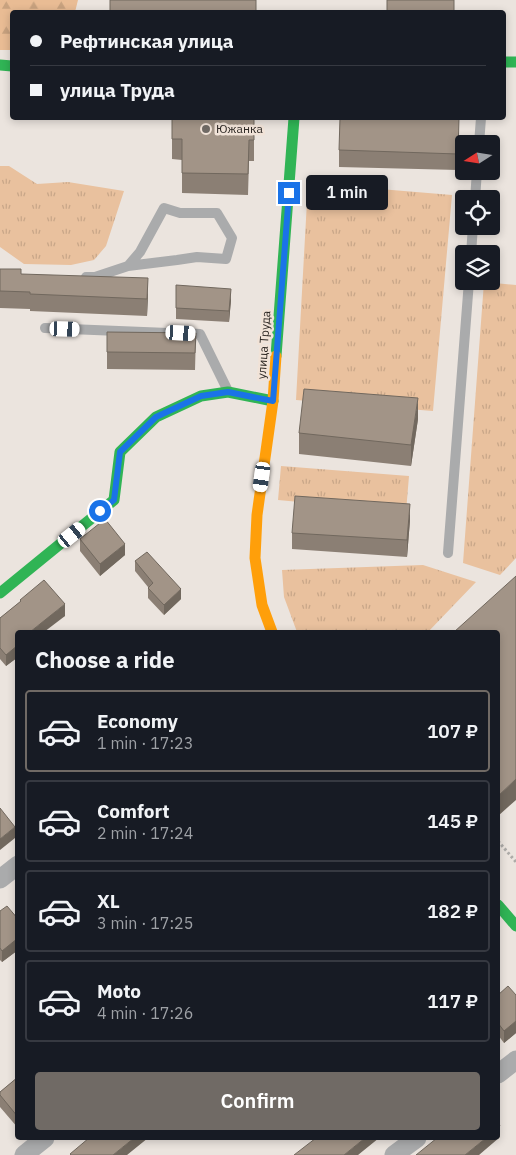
<!DOCTYPE html>
<html lang="en">
<head>
<meta charset="utf-8">
<style>
  body { margin:0; font-family:"IBM Plex Sans",sans-serif; background:#20242c; color:#f1f3f6; height:100vh; display:flex; flex-direction:column; font-size:19px; white-space:nowrap }
  * { box-sizing:border-box; margin:0 }
  p { font-size:16px; color:#9ea1a6 }
  .icon { flex:none; width:28px; height:28px; fill:none; stroke:currentColor; stroke-width:2; stroke-linecap:round; stroke-linejoin:round }
  .map { position:relative; flex:1; overflow:hidden }
  .side { position:absolute; left:15px; top:630px; width:485px; height:510px; display:flex; flex-direction:column; background:#171b24; border-radius:5px; box-shadow:0 2px 8px #0003 }
  .side>* { flex:none }
  .banner { position:absolute; left:10px; top:10px; width:496px; height:110px; border-radius:5px; box-shadow:0 2px 8px #0003; display:grid; align-content:center; height:110px; padding:0 20px; background:#171b24 }
  .needle { width:32px; rotate:258deg }
  .controls { position:absolute; left:455px; top:135px; display:grid; gap:10px }
  .controls a { display:grid; place-items:center; width:45px; height:45px; border-radius:5px; background:#171b24; box-shadow:0 2px 8px #0003; font-size:25px }
  .end { position:absolute; width:22px; height:22px; margin:-11px; border:6px solid #1a73e8; background:#fff; box-shadow:0 0 0 2px #fff }
  .from { border-radius:50% }
  .bubble { position:absolute; height:35px; border-radius:5px; background:#171b24; box-shadow:0 2px 8px #0003; font-size:16px; font-weight:600; line-height:35px; text-align:center }
  .car { position:absolute; width:15px; height:30px; margin:-15px -8px; border-radius:6px; box-shadow:0 0 4px 1px #0007; background:linear-gradient(#fff 24%,#345 0 40%,#fff 0 76%,#345 0 86%,#fff 0) }
  .banner b { display:flex; align-items:center; gap:18px; height:48px; font-size:19px }
  .banner b+b { border-top:1px solid #363941 }
  .banner i { width:12px; height:12px; background:#f1f3f6 }
  ul { padding:0; list-style:none }
  li { display:flex; align-items:center; gap:15px; height:82px; margin:0 10px 8px; padding:0 10px; border:2px solid #363941; border-radius:5px }
  li div { flex:1 }
  li b { display:block; font-size:19px }
  li em { font-style:normal; font-weight:600 }
  li.on { border-color:#706a65 }
  li>.icon { width:45px; height:45px; stroke-width:1.5 }
  h2 { padding:0 20px; font-size:22px; line-height:60px }
  .button { display:flex; gap:10px; margin-top:auto; padding:10px 20px }
  .button a { flex:1; height:58px; border-radius:5px; background:#706a65; color:#fff; font-size:20px; font-weight:600; line-height:58px; text-align:center }
  .map>svg:first-child { display:block }
  .forest { fill:url(#forest-firs) }
  .park { fill:url(#park-tufts) }
  .lines { fill:none; stroke-linecap:round; stroke-linejoin:round }
  .path { stroke:#adaba8; stroke-width:3; stroke-dasharray:2.5 2.5; stroke-linecap:butt }
  .lane { stroke:#aaabac; stroke-width:10 }
  .street { stroke:#aaabac; stroke-width:19 }
  .fast { stroke:#30b455; stroke-width:11 }
  .slow { stroke:#ff9f0a; stroke-width:11 }
  .wall { fill:#8b7f74 }
  .shaded-wall { fill:#71685e }
  .building { fill:#a29487; stroke:#71685e }
  .route { stroke:#1a73e8; stroke-width:6 }
  .poi-dot { fill:#706a65; stroke:#f1e3d8; stroke-width:2 }
  .labels { text-anchor:middle; stroke-width:5; stroke-linejoin:round; paint-order:stroke }
  .poi-label { font-size:12px; fill:#2d2824; stroke:#f1e3d8; text-anchor:start }
  .street-label { font-size:12px; fill:#2d2824; stroke:#f1e3d8 }
</style>
</head>
<body>
<div class="map">
<svg width="516" height="1155" viewBox="0 0 516 1155">
  <defs>
    <pattern id="forest-firs" width="22" height="20" patternUnits="userSpaceOnUse" patternTransform="scale(1.25)"><rect width="22" height="20" fill="#e9bc94"/><path d="M5 1l3.5 6h-7zM16 11l3.5 6h-7z" fill="#c8a27f"/></pattern>
    <pattern id="park-tufts" width="24" height="20" patternUnits="userSpaceOnUse" patternTransform="scale(1.25)"><rect width="24" height="20" fill="#e9c19e"/><path d="M3 7l-1-3M5 7V3M7 7l1-3M15 17l-1-3M17 17v-4M19 17l1-3" fill="none" stroke="#c8a688"/></pattern>
  </defs>
  <rect width="100%" height="100%" fill="#ebe4de"/>
  <path class="forest" d="M 0,0 L 78,0 L 75,12 L 12,12 L 12,50 L 0,50 Z"/>
  <path class="park" d="M 0,166 L 9,166 L 37,184 L 68,182 L 124,191 L 106,246 L 94,260 L 71,265 L 24,264 L 0,247 Z
    M 308,183 L 452,195 L 433,411 L 296,400 Z
    M 484,282 L 516,285 L 516,558 L 500,575 L 463,563 Z
    M 281,466 L 409,476 L 406,512 L 278,500 Z
    M 423,565 L 476,582 L 428,632 L 297,632 L 284,597 L 282,570 Z"/>
  <g class="lines">
    <path class="path" d="M 498,841 L 516,862"/>
    <path class="lane" d="M 479,144 L 481,118
      M 475,199 L 477,171
      M 471,254 L 473,226
      M 86,277 L 95,277 L 128,266 L 177,260 L 197,257 L 226,259 L 232,238 L 217,213 L 180,213 L 164,208 L 140,252 L 128,266
      M 45,328 L 168,333
      M 183,333 L 200,334 L 228,391
      M 448,553 L 469,281"/>
    <path class="street" d="M 0,879 L 18,865
      M 498,1074 L 516,1060
      M 24,1155 L 45,1138
      M 394,1155 L 417,1138"/>
    <path class="fast" d="M 504,62 L 516,62
      M 0,65 L 12,66
      M 276,356 L 294,118
      M 0,593 L 114,500 L 120,452 L 156,417 L 201,396 L 228,392 L 273,401
      M 498,905 L 516,926"/>
    <path class="slow" d="M 272,632 L 262,605 L 255,558 L 257,515 L 273,401 L 276,356"/>
  </g>
  <path class="wall" d="M 172,118 L 254,118 L 254,161 L 249,161 L 248,195 L 182,193 L 182,160 L 172,159 Z
    M 459,133 L 458,170 L 339,167 L 339,150 Z
    M 0,269 L 21,274 L 148,294 L 147,316 L 30,311 L 30,309 L 0,308 Z
    M 176,285 L 231,300 L 229,322 L 176,319 Z
    M 107,332 L 196,333 L 195,370 L 107,369 Z
    M 418,419 L 411,466 L 299,454 L 299,433 Z
    M 410,520 L 407,557 L 292,549 L 292,533 Z
    M 80,539 L 125,555 L 100,576 L 80,551 Z
    M 135,561 L 181,599 L 164,615 L 148,598 L 148,587 L 135,571 Z
    M 20,600 L 65,616 L 18,632 L 18,657 L 6,666 L 0,659 L 0,618 L 20,602 Z
    M 0,911 L 18,919 L 18,950 L 2,962 L 0,960 Z
    M 498,995 L 516,995 L 516,1033 L 504,1043 L 498,1035 Z
    M 18,1077 L 18,1128 L 0,1107 L 0,1092 Z"/>
  <path class="shaded-wall" d="M 148,278 L 148,294 L 147,316 L 147,299 Z
    M 231,289 L 231,300 L 229,322 L 229,311 Z
    M 418,398 L 418,419 L 411,466 L 411,445 Z
    M 410,504 L 410,520 L 407,557 L 407,540 Z
    M 125,544 L 125,555 L 100,576 L 100,564 Z
    M 181,589 L 181,599 L 164,615 L 164,605 Z
    M 65,604 L 65,616 L 44,632 L 30,632 Z
    M 18,645 L 18,657 L 6,666 L 6,655 Z
    M 516,779 L 516,800 L 498,816 L 498,796 Z
    M 15,827 L 15,838 L 0,850 L 0,839 Z
    M 18,938 L 18,950 L 2,962 L 2,951 Z
    M 516,1021 L 516,1033 L 504,1043 L 504,1031 Z
    M 500,1126 L 500,1137 L 479,1155 L 465,1155 L 486,1138 L 498,1138 L 498,1128 Z
    M 134,1138 L 148,1138 L 127,1155 L 113,1155 Z
    M 365,1138 L 379,1138 L 358,1155 L 344,1155 Z"/>
  <path class="building" d="M 110,0 L 256,0 L 256,12 L 110,12 Z
    M 387,0 L 454,0 L 454,12 L 387,12 Z
    M 172,118 L 254,118 L 254,140 L 249,140 L 248,174 L 182,173 L 182,139 L 172,139 Z
    M 340,118 L 459,118 L 458,154 L 339,150 Z
    M 0,269 L 21,269 L 21,274 L 148,278 L 147,299 L 30,294 L 30,292 L 0,291 Z
    M 176,285 L 231,289 L 229,311 L 176,308 Z
    M 107,332 L 196,333 L 195,353 L 107,352 Z
    M 304,389 L 418,398 L 411,445 L 299,433 Z
    M 295,496 L 410,504 L 407,540 L 292,533 Z
    M 105,519 L 125,544 L 100,564 L 80,539 Z
    M 147,552 L 181,589 L 164,605 L 148,588 L 153,583 L 135,561 Z
    M 516,576 L 516,779 L 498,796 L 498,632 L 454,632 Z
    M 44,580 L 65,604 L 30,632 L 18,632 L 18,645 L 6,655 L 0,648 L 0,618 L 21,601 L 20,600 Z
    M 0,808 L 15,827 L 0,839 Z
    M 7,906 L 18,919 L 18,938 L 2,951 L 0,948 L 0,911 Z
    M 508,986 L 516,995 L 516,1021 L 504,1031 L 498,1023 L 498,995 Z
    M 18,1077 L 18,1117 L 0,1095 L 0,1092 Z
    M 498,1122 L 500,1126 L 498,1128 Z
    M 89,1138 L 134,1138 L 113,1155 L 71,1155 L 70,1154 Z
    M 316,1138 L 365,1138 L 344,1155 L 294,1155 Z
    M 437,1138 L 486,1138 L 465,1155 L 416,1155 Z"/>
  <g class="lines">
    <path class="route" d="M 100,511 L 114,500 L 120,452 L 156,417 L 201,396 L 228,392 L 273,401 L 289,193"/>
  </g>
  <circle class="poi-dot" cx="206" cy="129" r="5"/>
  <g class="labels">
    <g class="poi-label">
      <text x="216" y="133">Южанка</text>
    </g>
    <g class="street-label">
      <text transform="translate(264 345) rotate(-86)" y="4">улица Труда</text>
    </g>
  </g>
</svg>
<div class="controls">
<a><svg class="needle" viewBox="-14 -14 28 28"><path d="M0-13l5 13h-10z" fill="#e53935"/><path d="M0 13l5-13h-10z" fill="#9ea1a6"/></svg></a>
<a><svg class="icon" aria-label="locate" viewBox="0 0 24 24"><circle cx="12" cy="12" r="6"/><path d="M12 2v4M12 18v4M2 12h4M18 12h4"/></svg></a>
<a><svg class="icon" aria-label="layers" viewBox="0 0 24 24"><path d="M12 4l9 5-9 5-9-5zM3 14l9 5 9-5"/></svg></a>
</div>
<i class="end from" style="left:100px;top:511px"></i>
<i class="end" style="left:289px;top:193px"></i>
<div class="bubble" style="left:306px;top:175px;width:82px">1 min</div>
<i class="car" style="left:65px;top:329px;rotate:92deg"></i>
<i class="car" style="left:181px;top:333px;rotate:93deg"></i>
<i class="car" style="left:262px;top:477px;rotate:188deg"></i>
<i class="car" style="left:72px;top:535px;rotate:51deg"></i>
<div class="banner">
<b><i class="from"></i>Рефтинская улица</b>
<b><i></i>улица Труда</b>
</div>
<section class="side">
<h2>Choose a ride</h2>
<ul>
<li class="on"><svg class="icon" aria-label="car" viewBox="0 0 24 24"><path d="M5 17H2v-5l4-1 3-4h7l3 4 3 1v5h-3M9 17h6M6 11h13"/><circle cx="7" cy="17" r="2"/><circle cx="17" cy="17" r="2"/></svg><div><b>Economy</b><p>1 min · 17:23</p></div><em>107 ₽</em></li>
<li><svg class="icon" aria-label="car" viewBox="0 0 24 24"><path d="M5 17H2v-5l4-1 3-4h7l3 4 3 1v5h-3M9 17h6M6 11h13"/><circle cx="7" cy="17" r="2"/><circle cx="17" cy="17" r="2"/></svg><div><b>Comfort</b><p>2 min · 17:24</p></div><em>145 ₽</em></li>
<li><svg class="icon" aria-label="car" viewBox="0 0 24 24"><path d="M5 17H2v-5l4-1 3-4h7l3 4 3 1v5h-3M9 17h6M6 11h13"/><circle cx="7" cy="17" r="2"/><circle cx="17" cy="17" r="2"/></svg><div><b>XL</b><p>3 min · 17:25</p></div><em>182 ₽</em></li>
<li><svg class="icon" aria-label="car" viewBox="0 0 24 24"><path d="M5 17H2v-5l4-1 3-4h7l3 4 3 1v5h-3M9 17h6M6 11h13"/><circle cx="7" cy="17" r="2"/><circle cx="17" cy="17" r="2"/></svg><div><b>Moto</b><p>4 min · 17:26</p></div><em>117 ₽</em></li>
</ul>
<div class="button"><a>Confirm</a></div>
</section>
</div>
</body>
</html>
